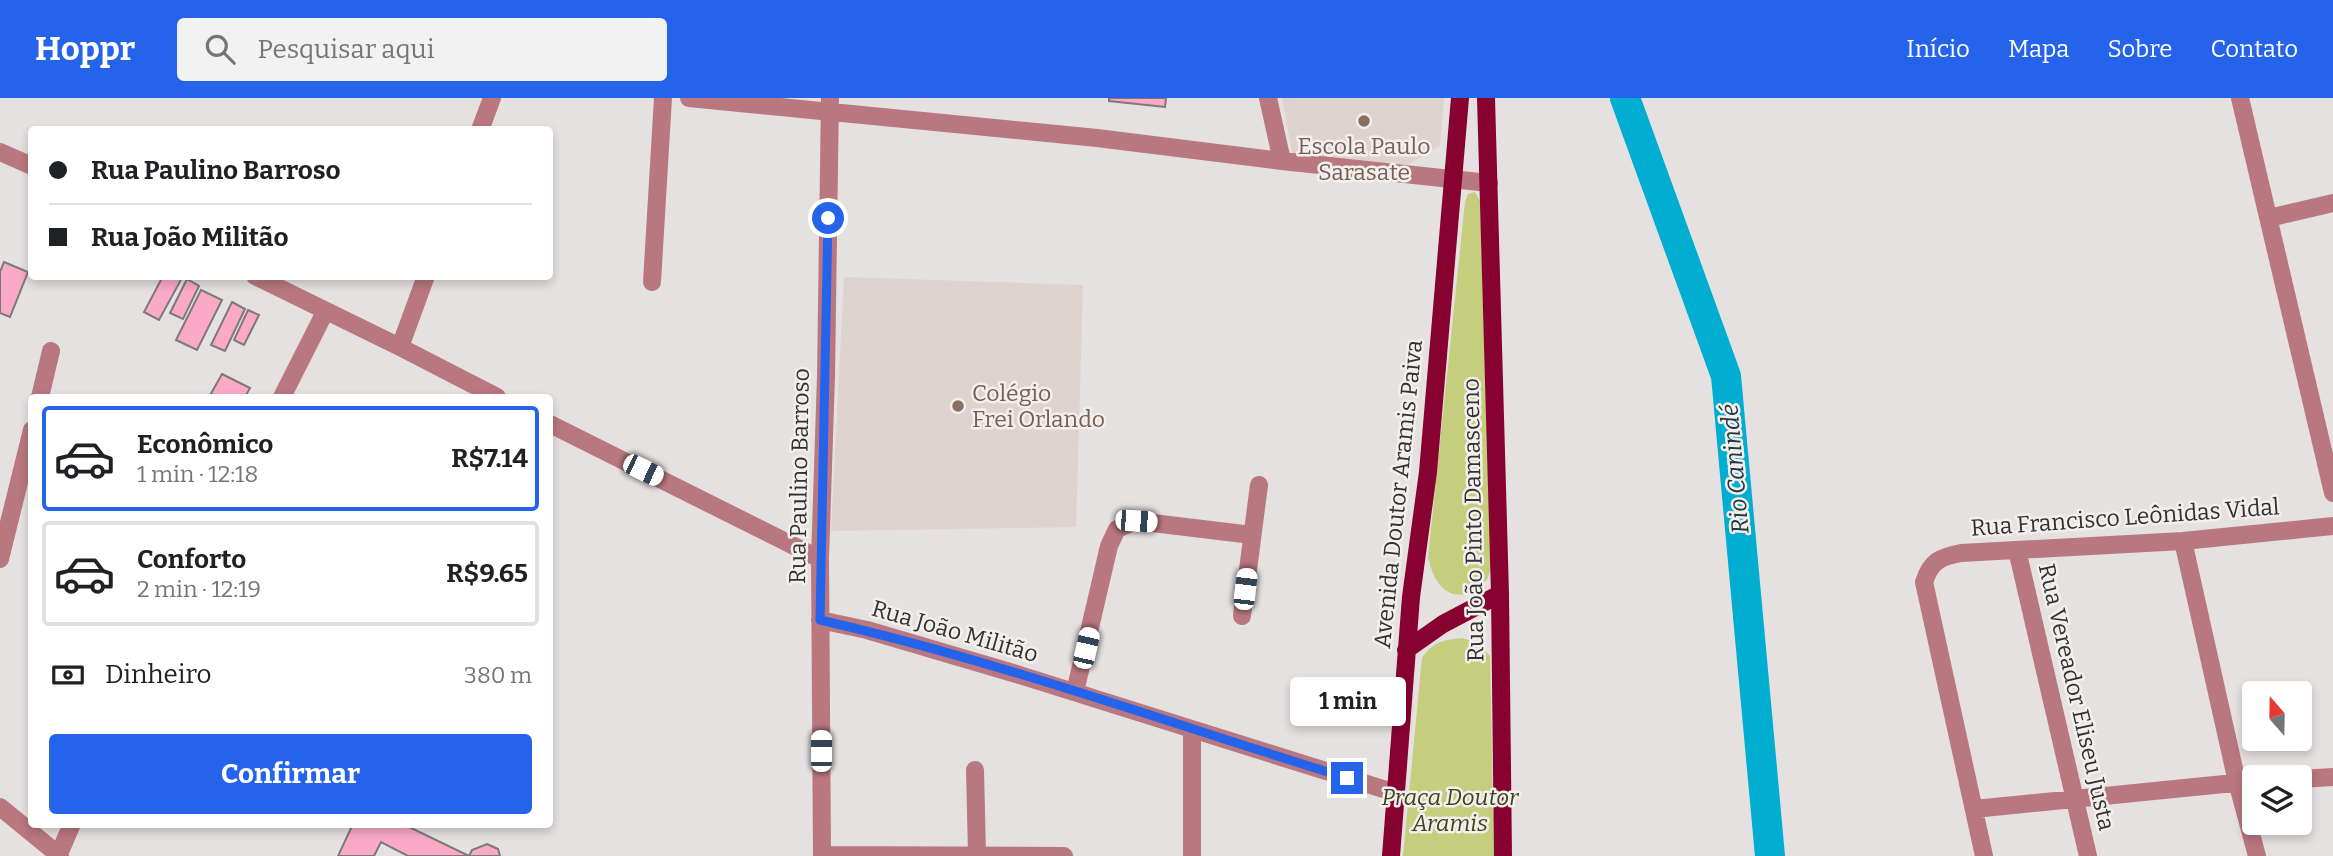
<!DOCTYPE html>
<html lang="pt">
<head>
<meta charset="utf-8">
<style>
  body { margin:0; font-family:Bitter,serif; background:#f2f2f2; color:#202124; height:100vh; display:flex; flex-direction:column; font-size:26px; white-space:nowrap }
  * { box-sizing:border-box; margin:0 }
  p { font-size:23px; color:#757577 }
  .icon { flex:none; width:38px; height:38px; fill:none; stroke:currentColor; stroke-width:2; stroke-linecap:round; stroke-linejoin:round }
  .map { position:relative; flex:1; overflow:hidden }
  .side { position:absolute; left:28px; top:296px; width:525px; height:434px; display:flex; flex-direction:column; background:#fff; border-radius:7px; box-shadow:0 4px 10px #0003 }
  .side>* { flex:none }
  .hud { position:absolute; left:28px; top:28px; width:525px; height:154px; border-radius:7px; box-shadow:0 4px 10px #0003; display:grid; align-content:center; height:154px; padding:0 21px; background:#fff }
  .needle { width:46px; rotate:340deg }
  .buttons { position:absolute; left:2242px; top:583px; display:grid; gap:14px }
  .buttons a { display:grid; place-items:center; width:70px; height:70px; border-radius:7px; background:#fff; box-shadow:0 4px 10px #0003; font-size:35px }
  .end { position:absolute; width:32px; height:32px; margin:-16px; border:9px solid #2563eb; background:#fff; box-shadow:0 0 0 4px #fff }
  .from { border-radius:50% }
  .bubble { position:absolute; height:49px; border-radius:7px; background:#fff; box-shadow:0 4px 10px #0003; font-size:23px; font-weight:700; line-height:49px; text-align:center }
  .car { position:absolute; width:21px; height:42px; margin:-21px -10px; border-radius:9px; box-shadow:0 0 5px 2px #0007; background:linear-gradient(#fff 24%,#345 0 40%,#fff 0 76%,#345 0 86%,#fff 0) }
  .hud b { display:flex; align-items:center; gap:24px; height:66px; font-size:26px }
  .hud b+b { border-top:2px solid #e0e0e0 }
  .hud i { width:18px; height:18px; background:#202124 }
  ul { padding:12px 0 0; list-style:none }
  li { display:flex; align-items:center; gap:21px; height:105px; margin:0 14px 10px; padding:0 7px; border:4px solid #e0e0e0; border-radius:7px }
  li div { flex:1 }
  li b { display:block; font-size:26px }
  li em { font-style:normal; font-weight:700 }
  li.selected { border-color:#2563eb }
  li>.icon { width:63px; height:63px; stroke-width:1.5 }
  .pay { display:flex; align-items:center; gap:18px; height:77px; padding:0 21px; font-size:26px }
  .pay p { margin-inline-start:auto }
  .primary-button { display:flex; gap:14px; margin-top:auto; padding:14px 21px }
  .primary-button a { flex:1; height:80px; border-radius:7px; background:#2563eb; color:#fff; font-size:28px; font-weight:700; line-height:80px; text-align:center }
  header { display:flex; align-items:center; gap:42px; box-sizing:border-box; height:98px; padding:0 35px; background:#2563eb; color:#fff }
  header strong { font-size:33px }
  nav { display:flex; gap:38px; margin-inline-start:auto; font-size:24px }
  .search { width:490px; height:63px; background:#f2f2f2; display:flex; align-items:center; gap:18px; box-sizing:border-box; padding:0 24px; border-radius:7px; color:#757577; font-size:26px }
  .map>svg:first-child { display:block }
  .built { fill:#ded3ce }
  .green { fill:#c4ce7c }
  .lines { fill:none; stroke-linecap:round; stroke-linejoin:round }
  .river { stroke:#01aed2; stroke-width:30 }
  .building { fill:#faa9c7; stroke:#7d797a; stroke-width:2 }
  .minor { stroke:#b9777f; stroke-width:18 }
  .major { stroke:#870231; stroke-width:18 }
  .route { stroke:#2563eb; stroke-width:9 }
  .education-dot { fill:#8d6e63; stroke:#f2efed; stroke-width:2.5 }
  .labels { text-anchor:middle; stroke-width:5; stroke-linejoin:round; paint-order:stroke }
  .education-label { font-size:23px; fill:#785e54; stroke:#f2efed }
  .street-label { font-size:23px; fill:#323131; stroke:#f2efed }
  .park-label { font-size:23px; font-style:italic; fill:#3f4319; stroke:#f2efed }
  .water-label { font-size:24px; font-style:italic; fill:#233941; stroke:#f2efed }
</style>
</head>
<body>
<header>
<strong>Hoppr</strong>
<div class="search"><svg class="icon" aria-label="search" viewBox="0 0 24 24"><circle cx="10" cy="10" r="6"/><path d="M15 15l6 6"/></svg>Pesquisar aqui</div>
<nav><a>Início</a><a>Mapa</a><a>Sobre</a><a>Contato</a></nav>
</header>
<div class="map">
<svg width="2333" height="758" viewBox="0 0 2333 758">
  <rect width="100%" height="100%" fill="#e5e1e0"/>
  <path class="built" d="M 1282,0 L 1444,0 L 1440,47 L 1403,70 L 1293,58 Z
    M 844,179 L 1083,187 L 1076,429 L 831,433 Z"/>
  <path class="green" d="M 1475,94 L 1480,103 L 1491,471 C 1489,476 1487,483 1483,487 C 1473,497 1453,501 1443,490 C 1434,482 1431,470 1428,460 L 1465,104 L 1468,96 Z
    M 1462,540 L 1478,545 L 1490,558 L 1494,758 L 1403,758 L 1422,560 C 1433,544 1443,542 1462,540 Z"/>
  <g class="lines">
    <path class="river" d="M 1625,0 L 1726,278 L 1770,758"/>
  </g>
  <path class="building" d="M 1109,0 L 1166,0 L 1165,9 L 1109,3 Z
    M 4,164 L 28,174 L 10,219 L 0,215 L 0,174 Z
    M 163,178 L 183,178 L 159,222 L 144,214 Z
    M 187,181 L 199,188 L 183,221 L 170,215 Z
    M 201,192 L 222,202 L 197,252 L 176,242 Z
    M 232,204 L 245,211 L 225,253 L 211,247 Z
    M 248,212 L 259,217 L 244,247 L 234,242 Z
    M 222,276 L 250,290 L 245,299 L 209,299 Z
    M 353,726 L 403,726 L 469,758 L 408,758 L 381,744 L 374,758 L 338,758 Z
    M 487,746 L 498,751 L 500,758 L 469,758 L 472,752 Z"/>
  <g class="lines">
    <path class="minor" d="M 689,0 L 1097,40 L 1282,63 L 1489,85
      M 1268,0 L 1282,63
      M 2240,0 L 2333,395
      M 480,32 L 492,0
      M 0,54 L 32,68
      M 2269,120 L 2333,105
      M 255,178 L 400,249 L 497,299
      M 652,184 L 663,0
      M 400,249 L 426,178
      M 40,299 L 51,253
      M 282,299 L 325,214
      M 550,326 L 820,461
      M 2183,443 L 2237,684 L 2257,758
      M 2017,452 L 2088,758
      M 0,461 L 32,332
      M 1242,518 L 1259,387
      M 820,522 L 867,532 L 1013,575 L 1396,695
      M 1075,594 L 1109,448 L 1117,431 L 1136,423 L 1252,437
      M 1192,631 L 1192,758
      M 975,672 L 977,756
      M 2300,681 L 2333,679
      M 0,709 L 60,758
      M 1974,711 L 2254,683
      M 59,756 L 72,726
      M 822,757 L 1064,758
      M 822,758 L 820,461 L 826,278 L 830,0
      M 1984,758 L 1924,484 C 1931,463 1940,459 1961,455 L 2183,443 L 2333,428"/>
    <path class="major" d="M 1486,0 L 1500,496 L 1503,758
      M 1406,552 L 1443,526 L 1500,496
      M 1391,758 L 1411,499 L 1428,374 L 1460,0"/>
  </g>
  <g class="lines">
    <path class="route" d="M 828,120 L 820,522 C 999,563 1172,626 1347,680"/>
  </g>
  <g class="education-dot">
    <circle cx="1364" cy="23" r="7"/>
    <circle cx="958" cy="308" r="7"/>
  </g>
  <g class="labels">
    <g class="education-label">
      <text x="1364" y="56">Escola Paulo<tspan x="1364" dy="26">Sarasate</tspan></text>
      <text x="972" y="303" text-anchor="start">Colégio<tspan x="972" dy="26">Frei Orlando</tspan></text>
    </g>
    <g class="street-label">
      <text transform="translate(799 378) rotate(-89)" y="8">Rua Paulino Barroso</text>
      <text transform="translate(1398 396) rotate(-84)" y="8">Avenida Doutor Aramis Paiva</text>
      <text transform="translate(2125 419) rotate(-4)" y="8">Rua Francisco Leônidas Vidal</text>
      <text transform="translate(1473 422) rotate(-91)" y="8">Rua João Pinto Damasceno</text>
      <text transform="translate(955 533) rotate(16)" y="8">Rua João Militão</text>
      <text transform="translate(2077 599) rotate(77)" y="8">Rua Vereador Eliseu Justa</text>
    </g>
    <g class="park-label">
      <text x="1450" y="707">Praça Doutor<tspan x="1450" dy="26">Aramis</tspan></text>
    </g>
    <g class="water-label">
      <text transform="translate(1735 371) rotate(-95)" y="8">Rio Canindé</text>
    </g>
  </g>
</svg>
<div class="buttons">
<a><svg class="needle" viewBox="-14 -14 28 28"><path d="M0-13l5 13h-10z" fill="#e53935"/><path d="M0 13l5-13h-10z" fill="#757577"/></svg></a>
<a><svg class="icon" aria-label="layers" viewBox="0 0 24 24"><path d="M12 4l9 5-9 5-9-5zM3 14l9 5 9-5"/></svg></a>
</div>
<i class="end from" style="left:828px;top:120px"></i>
<i class="end" style="left:1347px;top:680px"></i>
<div class="bubble" style="left:1290px;top:579px;width:116px">1 min</div>
<i class="car" style="left:643px;top:372px;rotate:116deg"></i>
<i class="car" style="left:1136px;top:423px;rotate:94deg"></i>
<i class="car" style="left:1245px;top:491px;rotate:7deg"></i>
<i class="car" style="left:1086px;top:550px;rotate:13deg"></i>
<i class="car" style="left:821px;top:653px;rotate:0deg"></i>
<div class="hud">
<b><i class="from"></i>Rua Paulino Barroso</b>
<b><i></i>Rua João Militão</b>
</div>
<section class="side">
<ul>
<li class="selected"><svg class="icon" aria-label="car" viewBox="0 0 24 24"><path d="M5 17H2v-5l4-1 3-4h7l3 4 3 1v5h-3M9 17h6M6 11h13"/><circle cx="7" cy="17" r="2"/><circle cx="17" cy="17" r="2"/></svg><div><b>Econômico</b><p>1 min · 12:18</p></div><em>R$7.14</em></li>
<li><svg class="icon" aria-label="car" viewBox="0 0 24 24"><path d="M5 17H2v-5l4-1 3-4h7l3 4 3 1v5h-3M9 17h6M6 11h13"/><circle cx="7" cy="17" r="2"/><circle cx="17" cy="17" r="2"/></svg><div><b>Conforto</b><p>2 min · 12:19</p></div><em>R$9.65</em></li>
</ul>
<div class="pay"><svg class="icon" aria-label="cash" viewBox="0 0 24 24"><path d="M3 7h18v10H3z"/><circle cx="12" cy="12" r="2"/></svg>Dinheiro<p>380 m</p></div>
<div class="primary-button"><a>Confirmar</a></div>
</section>
</div>
</body>
</html>
